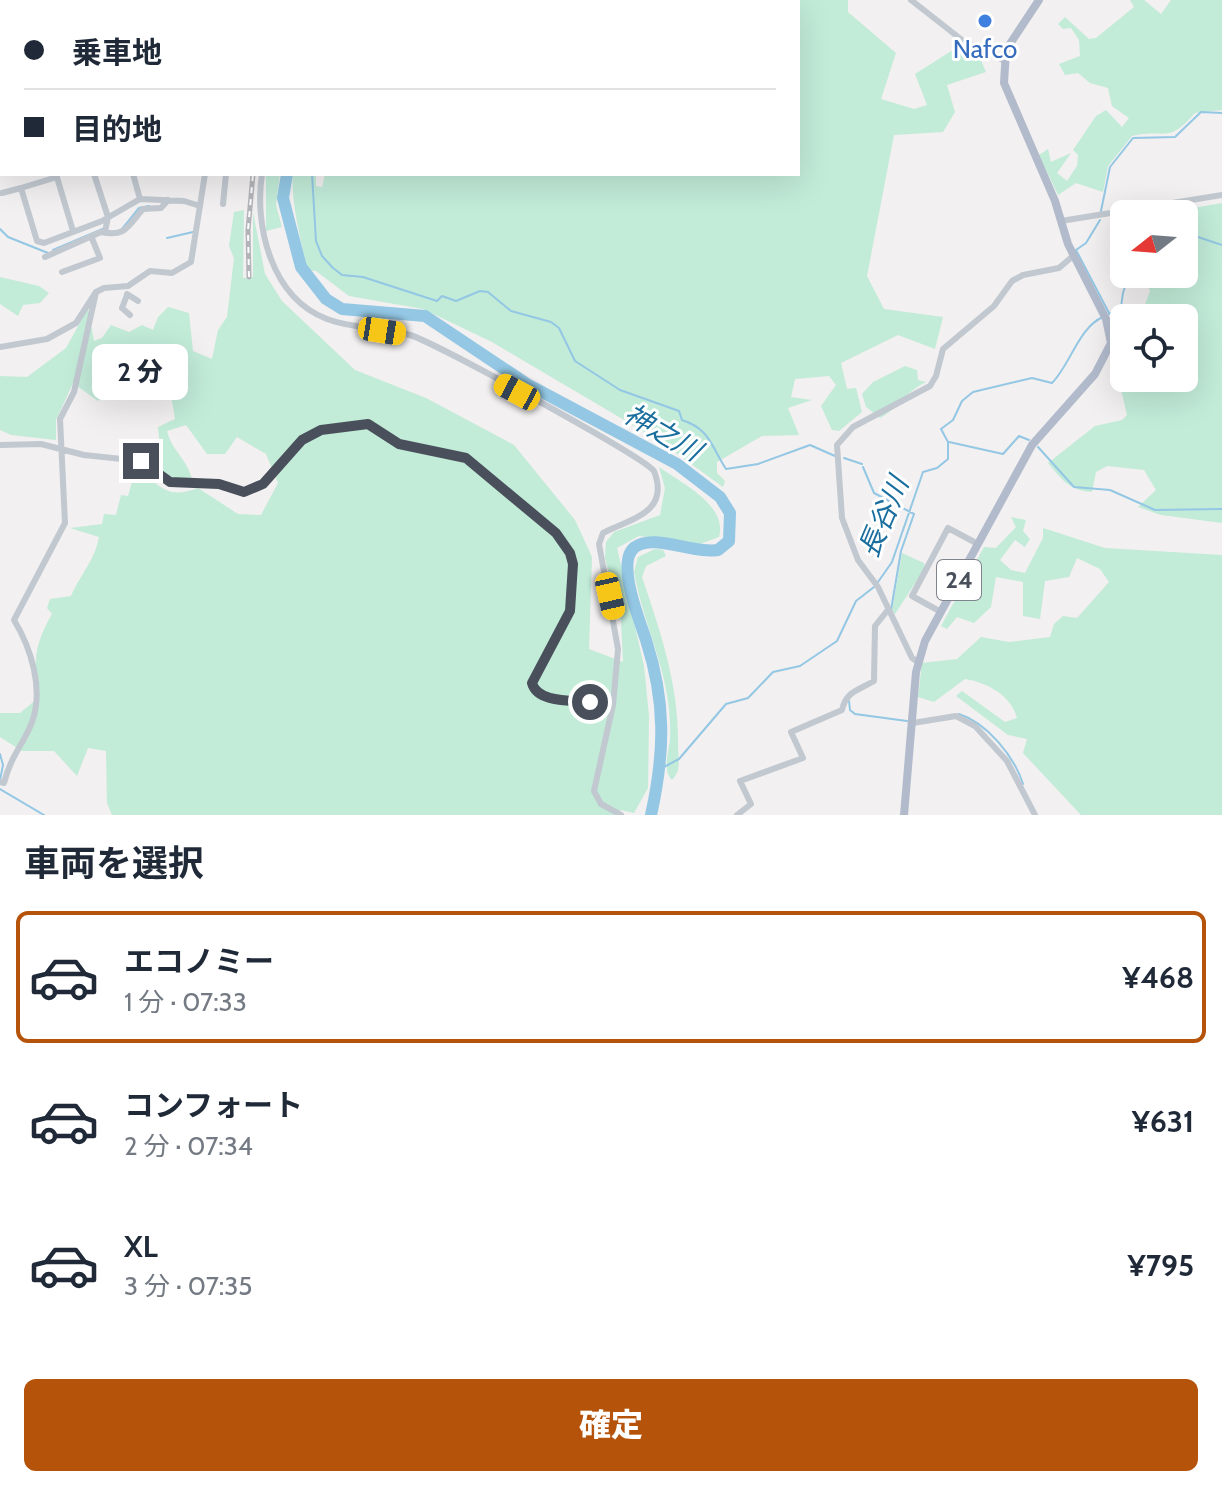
<!DOCTYPE html>
<html lang="ja">
<head>
<meta charset="utf-8">
<style>
  body { margin:0; font-family:Cabin,"Noto Sans JP",sans-serif; background:#f2f2f3; color:#1f2937; height:100vh; display:flex; flex-direction:column; font-size:30px; white-space:nowrap }
  * { box-sizing:border-box; margin:0 }
  p { font-size:26px; color:#747a83 }
  .icon { flex:none; width:44px; height:44px; fill:none; stroke:currentColor; stroke-width:2; stroke-linecap:round; stroke-linejoin:round }
  .map { position:relative; height:815px; overflow:hidden }
  .sheet { display:flex; flex-direction:column; background:#fff; flex:1 }
  .sheet>* { flex:none }
  .top-card { position:absolute; left:0px; top:0px; width:800px; height:176px; box-shadow:0 8px 32px #0002; display:grid; align-content:center; height:176px; padding:0 24px; background:#fff }
  .needle { width:52px; rotate:253deg }
  .controls { position:absolute; left:1110px; top:200px; display:grid; gap:16px }
  .controls a { display:grid; place-items:center; width:88px; height:88px; border-radius:12px; background:#fff; box-shadow:0 8px 32px #0002; font-size:40px }
  .end { position:absolute; width:36px; height:36px; margin:-18px; border:10px solid #49505b; background:#fff; box-shadow:0 0 0 4px #fff }
  .from { border-radius:50% }
  .bubble { position:absolute; height:56px; border-radius:12px; background:#fff; box-shadow:0 8px 32px #0002; font-size:26px; font-weight:800; line-height:56px; text-align:center }
  .car { position:absolute; width:24px; height:48px; margin:-24px -12px; border-radius:10px; box-shadow:0 0 6px 2px #0007; background:linear-gradient(#f5c518 24%,#345 0 40%,#f5c518 0 76%,#345 0 86%,#f5c518 0) }
  .top-card b { display:flex; align-items:center; gap:28px; height:76px; font-size:30px }
  .top-card b+b { border-top:2px solid #e0e1e3 }
  .top-card i { width:20px; height:20px; background:#1f2937 }
  ul { padding:0; list-style:none }
  li { display:flex; align-items:center; gap:24px; height:132px; margin:0 16px 12px; padding:0 8px; border:4px solid transparent; border-radius:12px }
  li div { flex:1 }
  li b { display:block; font-size:30px }
  li em { font-style:normal; font-weight:800 }
  li.active { border-color:#b45309 }
  li>.icon { width:72px; height:72px; stroke-width:1.5 }
  h2 { padding:0 24px; font-size:36px; line-height:96px }
  .action { display:flex; gap:16px; margin-top:auto; padding:16px 24px }
  .action a { flex:1; height:92px; border-radius:12px; background:#b45309; color:#fff; font-size:32px; font-weight:800; line-height:92px; text-align:center }
  .map>svg:first-child { display:block }
  .green { fill:#c2ebd8 }
  .lines { fill:none; stroke-linecap:round; stroke-linejoin:round }
  .stream { stroke:#93c7e4; stroke-width:2 }
  .river { stroke:#93c7e4; stroke-width:12 }
  .minor { stroke:#c1c8d0; stroke-width:6 }
  .major { stroke:#b2bbcc; stroke-width:8 }
  .rail-casing { stroke:#b2b4b9; stroke-width:5 }
  .rail { stroke:#fff; stroke-width:2; stroke-dasharray:6; stroke-linecap:butt }
  .route { stroke:#49505b; stroke-width:10 }
  .shop-dot { fill:#3f7fe0; stroke:#fff; stroke-width:3 }
  .labels { text-anchor:middle; stroke-width:6; stroke-linejoin:round; paint-order:stroke }
  .shield { fill:#fff; stroke:#80848c; stroke-width:2 }
  .shield-label { font-size:24px; font-weight:bold; fill:#49505b }
  .shop-label { font-size:26px; fill:#366cbe; stroke:#fff }
  .water-label { font-size:28px; font-style:italic; fill:#196e9e; stroke:#fff }
</style>
</head>
<body>
<div class="map">
<svg width="1222" height="815" viewBox="0 0 1222 815">
  <rect width="100%" height="100%" fill="#f2f0f0"/>
  <path class="green" d="M 583,0 L 848,0 L 848,12 L 896,53 L 881,99 L 914,109 L 927,105 L 915,74 L 956,48 L 981,60 L 986,72 L 947,85 L 955,112 L 943,132 L 894,135 L 867,276 L 884,309 L 943,317 L 935,349 L 898,335 L 841,363 L 847,389 L 856,388 L 862,412 L 839,431 L 832,430 L 821,406 L 836,385 L 829,376 L 795,379 L 791,397 L 812,400 L 788,408 L 799,435 L 762,436 L 717,462 L 717,473 L 725,481 L 723,487 L 658,440 L 492,342 L 423,309 L 349,296 L 316,271 L 307,270 C 302,243 290,200 293,174 L 316,174 L 316,186 L 322,187 L 325,174 L 798,174 L 798,2 Z
    M 1130,0 L 1144,0 L 1161,14 L 1171,0 L 1222,0 L 1222,110 L 1195,113 C 1167,145 1167,128 1132,136 L 1108,166 L 1103,192 L 1076,183 L 1058,195 L 1039,155 L 1048,149 L 1051,162 L 1071,153 L 1057,173 L 1067,181 L 1077,166 L 1078,155 L 1073,150 L 1096,116 L 1106,110 L 1122,127 L 1129,118 L 1112,106 L 1108,88 L 1090,83 L 1078,73 L 1065,75 L 1059,64 L 1080,56 L 1079,40 L 1071,28 L 1063,29 L 1058,24 L 1065,17 L 1089,39 L 1096,38 L 1134,7 Z
    M 266,174 L 280,174 L 276,205 L 282,227 L 266,231 Z
    M 1222,203 L 1222,523 L 1161,515 L 1138,507 L 1156,490 L 1144,470 L 1107,466 L 1096,472 L 1092,492 C 1069,490 1062,480 1048,463 L 1095,426 L 1122,420 L 1127,415 L 1117,372 L 1124,357 L 1124,378 L 1184,378 L 1184,318 L 1140,318 L 1150,291 L 1144,274 L 1184,274 L 1187,209 Z
    M 244,210 L 243,278 L 253,277 L 253,212 L 265,274 L 282,301 L 355,370 L 426,398 L 514,445 L 575,520 L 592,557 L 589,649 L 623,662 L 621,621 L 605,558 L 606,542 L 614,532 L 660,515 L 665,488 L 659,467 C 681,483 728,505 719,537 L 700,544 L 639,536 L 617,548 L 644,666 L 649,716 L 648,788 L 634,813 L 620,810 L 619,815 L 112,815 L 107,803 L 106,751 L 88,748 L 77,776 L 54,751 L 22,751 L 0,737 L 0,713 L 20,713 L 38,698 C 34,662 33,647 52,614 L 47,608 L 50,599 L 71,596 C 80,575 95,560 99,537 L 70,528 L 102,524 L 104,514 L 116,515 L 121,495 L 128,496 L 137,465 C 158,486 167,500 198,488 L 238,514 L 261,515 L 278,483 L 266,454 L 237,437 L 225,454 L 207,454 L 186,425 L 167,431 C 172,451 187,459 192,479 C 173,481 164,474 148,463 L 147,453 L 160,446 L 158,427 L 175,419 L 169,384 L 156,381 L 154,396 L 147,395 L 145,377 L 128,374 L 98,401 L 73,383 L 56,420 L 56,440 L 11,435 L 0,430 L 0,376 L 27,377 L 66,348 L 88,308 L 94,341 L 102,338 L 111,325 L 129,332 L 142,325 L 153,330 L 158,317 L 168,307 L 189,313 L 193,351 L 212,359 L 218,330 L 227,317 L 234,258 L 229,246 L 234,212 Z
    M 0,277 L 39,286 L 49,293 L 40,303 L 23,305 L 18,316 L 0,304 Z
    M 905,366 L 917,370 L 918,380 L 926,382 C 905,392 899,408 880,418 L 866,407 L 862,394 L 873,382 Z
    M 1011,517 L 1026,520 L 1023,531 L 1030,539 L 1025,547 L 1015,540 L 1000,560 L 1011,570 L 1025,573 L 1043,538 L 1043,528 L 1105,548 L 1222,555 L 1222,815 L 1081,815 L 1023,753 L 1027,739 L 1008,735 L 956,696 L 962,691 L 1005,722 L 1017,718 C 1011,695 986,682 965,679 L 934,702 L 918,697 L 922,663 L 957,659 L 981,637 L 1009,642 L 1050,637 L 1054,624 L 1063,616 L 1077,618 L 1109,582 L 1100,569 L 1077,558 L 1069,577 L 1045,581 L 1040,619 L 1023,616 L 1023,582 L 996,577 L 991,607 L 974,623 L 957,617 L 947,629 L 941,626 L 984,547 L 996,548 L 1016,527 Z
    M 655,549 L 663,550 L 666,556 L 646,566 L 642,577 C 661,633 679,686 678,745 C 678,758 682,770 672,780 C 662,771 669,751 670,738 C 673,677 644,629 634,572 L 638,557 Z
    M 902,553 L 924,563 L 925,568 L 895,614 L 892,611 Z"/>
  <g class="lines">
    <path class="stream" d="M 312,174 L 316,241 L 322,256 L 333,268 L 342,275 L 363,277 L 437,301 L 442,296 L 456,301 L 480,291 L 488,292 L 511,311 L 551,322 L 559,328 L 575,361 L 620,390 L 679,411 L 682,420 C 710,429 711,446 726,469 L 758,464 L 810,445 L 835,456
      M 1101,211 L 1110,167 L 1133,138 L 1175,137 L 1201,112 L 1222,113
      M 1100,220 L 1086,243 L 1076,250 L 1109,313
      M 0,229 L 8,237 L 48,253
      M 122,229 L 139,208 L 149,206
      M 167,238 L 193,232
      M 53,250 L 105,228
      M 1184,250 L 1198,237 L 1222,245
      M 1109,314 L 1121,308 C 1124,281 1124,283 1151,274
      M 949,442 L 1003,454 L 1019,436 L 1029,440
      M 1038,447 L 1074,487 L 1110,490 L 1155,510 L 1222,509
      M 844,458 L 862,464
      M 863,467 L 874,493 L 914,514 L 901,551 L 891,610
      M 878,582 L 892,562 L 923,472 L 937,468 L 948,459 L 948,442 L 941,429 L 953,420 L 962,401 L 973,392 L 1032,378 L 1052,383 C 1070,365 1079,327 1103,317
      M 849,701 L 850,710 L 855,714 L 907,721
      M 959,714 C 987,723 1014,756 1023,784
      M 0,754 L 3,765 L 0,780
      M 662,768 L 679,759 L 726,704 L 748,698 L 773,672 L 800,666 L 837,641 L 856,601 L 874,587
      M 0,789 L 44,815"/>
    <path class="river" d="M 287,174 L 283,198 L 301,267 L 326,299 L 342,309 L 425,316 L 527,384 L 677,464 L 720,497 L 730,513 L 729,541 L 718,550 C 693,554 654,533 635,547 C 615,561 640,621 646,640 C 666,702 665,752 651,815"/>
    <path class="minor" d="M 185,0 L 186,2
      M 911,0 L 962,40 L 1003,60
      M 45,2 L 47,0
      M 89,2 L 89,0
      M 258,2 L 259,0
      M 332,2 L 333,0
      M 578,2 L 579,0
      M 0,83 L 2,77
      M 0,91 L 2,121
      M 0,138 L 2,136
      M 56,174 L 73,231
      M 94,174 L 108,217 L 105,232
      M 133,174 L 140,199
      M 262,174 C 254,225 271,298 327,319 C 353,329 383,327 410,335 C 434,342 642,456 654,471 C 670,512 633,518 603,533 L 599,544 L 618,649 L 613,705 L 594,791 L 601,804 L 621,815
      M 57,177 L 21,188 L 37,241 L 44,243 L 102,221 L 140,199 L 184,201 L 200,206
      M 2,193 L 21,188
      M 223,204 L 226,174
      M 1061,221 L 1222,195
      M 45,257 L 101,232 C 126,237 127,227 143,209 L 161,208 L 168,200
      M 62,272 L 100,258 L 91,236
      M 127,294 L 138,301
      M 127,295 L 122,308 L 130,315
      M 0,347 L 47,339 L 76,323 L 96,292 L 104,288 L 128,286 L 150,271 L 172,273 L 191,262 L 205,174
      M 0,445 L 41,444 L 84,455 L 141,461 L 170,482 L 219,484 L 244,492 L 263,484 L 302,440 L 321,430 L 368,424 L 399,444 L 466,458 L 556,533 L 570,553 L 573,564 L 570,611 L 534,676 L 533,689 L 543,697 L 613,705
      M 941,612 L 912,596 L 948,528 L 978,544
      M 918,662 L 912,658 L 878,587 L 858,560 L 842,518 L 837,445 L 853,427 L 930,386 L 936,376 L 943,349 L 994,306 L 1012,281 L 1023,275 L 1059,268 L 1073,256
      M 913,723 L 956,716 L 975,726 L 1007,761 L 1035,815
      M 0,782 L 4,783 C 11,755 24,744 32,722 C 44,689 31,648 14,620 L 65,523 L 60,419 L 74,392 L 96,292
      M 737,815 L 751,804 L 740,781 L 803,758 L 791,732 L 842,710 C 846,691 859,690 874,681 L 875,626 L 887,611"/>
    <path class="major" d="M 904,815 L 916,672 L 925,641 L 1032,445 L 1095,374 L 1111,343 L 1106,319 L 1068,244 L 1055,201 L 1004,83 L 1006,50 L 1039,0"/>
    <defs>
      <path id="rail" d="M 295,2 L 296,0
        M 249,277 L 248,230 L 253,174"/>
    </defs>
    <use href="#rail" class="rail-casing"/>
    <use href="#rail" class="rail"/>
  </g>
  <g class="lines">
    <path class="route" d="M 141,461 L 170,482 L 219,484 L 244,492 L 263,484 L 302,440 L 321,430 L 368,424 L 399,444 L 466,458 L 556,533 L 570,553 L 573,564 L 570,611 L 532,683 C 537,703 572,700 590,702"/>
  </g>
  <circle class="shop-dot" cx="985" cy="21" r="8"/>
  <g class="labels">
    <rect class="shield" x="937" y="560" width="44" height="40" rx="6"/>
    <g class="shield-label">
      <text x="959" y="588">24</text>
    </g>
    <g class="shop-label">
      <text x="985" y="58">Nafco</text>
    </g>
    <g class="water-label">
      <text transform="translate(663 432) rotate(30)" y="10">神之川</text>
      <text transform="translate(883 517) rotate(-67)" y="10">長谷川</text>
    </g>
  </g>
</svg>
<div class="controls">
<a><svg class="needle" viewBox="-14 -14 28 28"><path d="M0-13l5 13h-10z" fill="#e53935"/><path d="M0 13l5-13h-10z" fill="#747a83"/></svg></a>
<a><svg class="icon" aria-label="locate" viewBox="0 0 24 24"><circle cx="12" cy="12" r="6"/><path d="M12 2v4M12 18v4M2 12h4M18 12h4"/></svg></a>
</div>
<i class="end from" style="left:590px;top:702px"></i>
<i class="end" style="left:141px;top:461px"></i>
<div class="bubble" style="left:92px;top:344px;width:96px">2 分</div>
<i class="car" style="left:382px;top:331px;rotate:99deg"></i>
<i class="car" style="left:517px;top:392px;rotate:298deg"></i>
<i class="car" style="left:610px;top:596px;rotate:167deg"></i>
<div class="top-card">
<b><i class="from"></i>乗車地</b>
<b><i></i>目的地</b>
</div>
</div>
<section class="sheet">
<h2>車両を選択</h2>
<ul>
<li class="active"><svg class="icon" aria-label="car" viewBox="0 0 24 24"><path d="M5 17H2v-5l4-1 3-4h7l3 4 3 1v5h-3M9 17h6M6 11h13"/><circle cx="7" cy="17" r="2"/><circle cx="17" cy="17" r="2"/></svg><div><b>エコノミー</b><p>1 分 · 07:33</p></div><em>¥468</em></li>
<li><svg class="icon" aria-label="car" viewBox="0 0 24 24"><path d="M5 17H2v-5l4-1 3-4h7l3 4 3 1v5h-3M9 17h6M6 11h13"/><circle cx="7" cy="17" r="2"/><circle cx="17" cy="17" r="2"/></svg><div><b>コンフォート</b><p>2 分 · 07:34</p></div><em>¥631</em></li>
<li><svg class="icon" aria-label="car" viewBox="0 0 24 24"><path d="M5 17H2v-5l4-1 3-4h7l3 4 3 1v5h-3M9 17h6M6 11h13"/><circle cx="7" cy="17" r="2"/><circle cx="17" cy="17" r="2"/></svg><div><b>XL</b><p>3 分 · 07:35</p></div><em>¥795</em></li>
</ul>
<div class="action"><a>確定</a></div>
</section>
</body>
</html>
